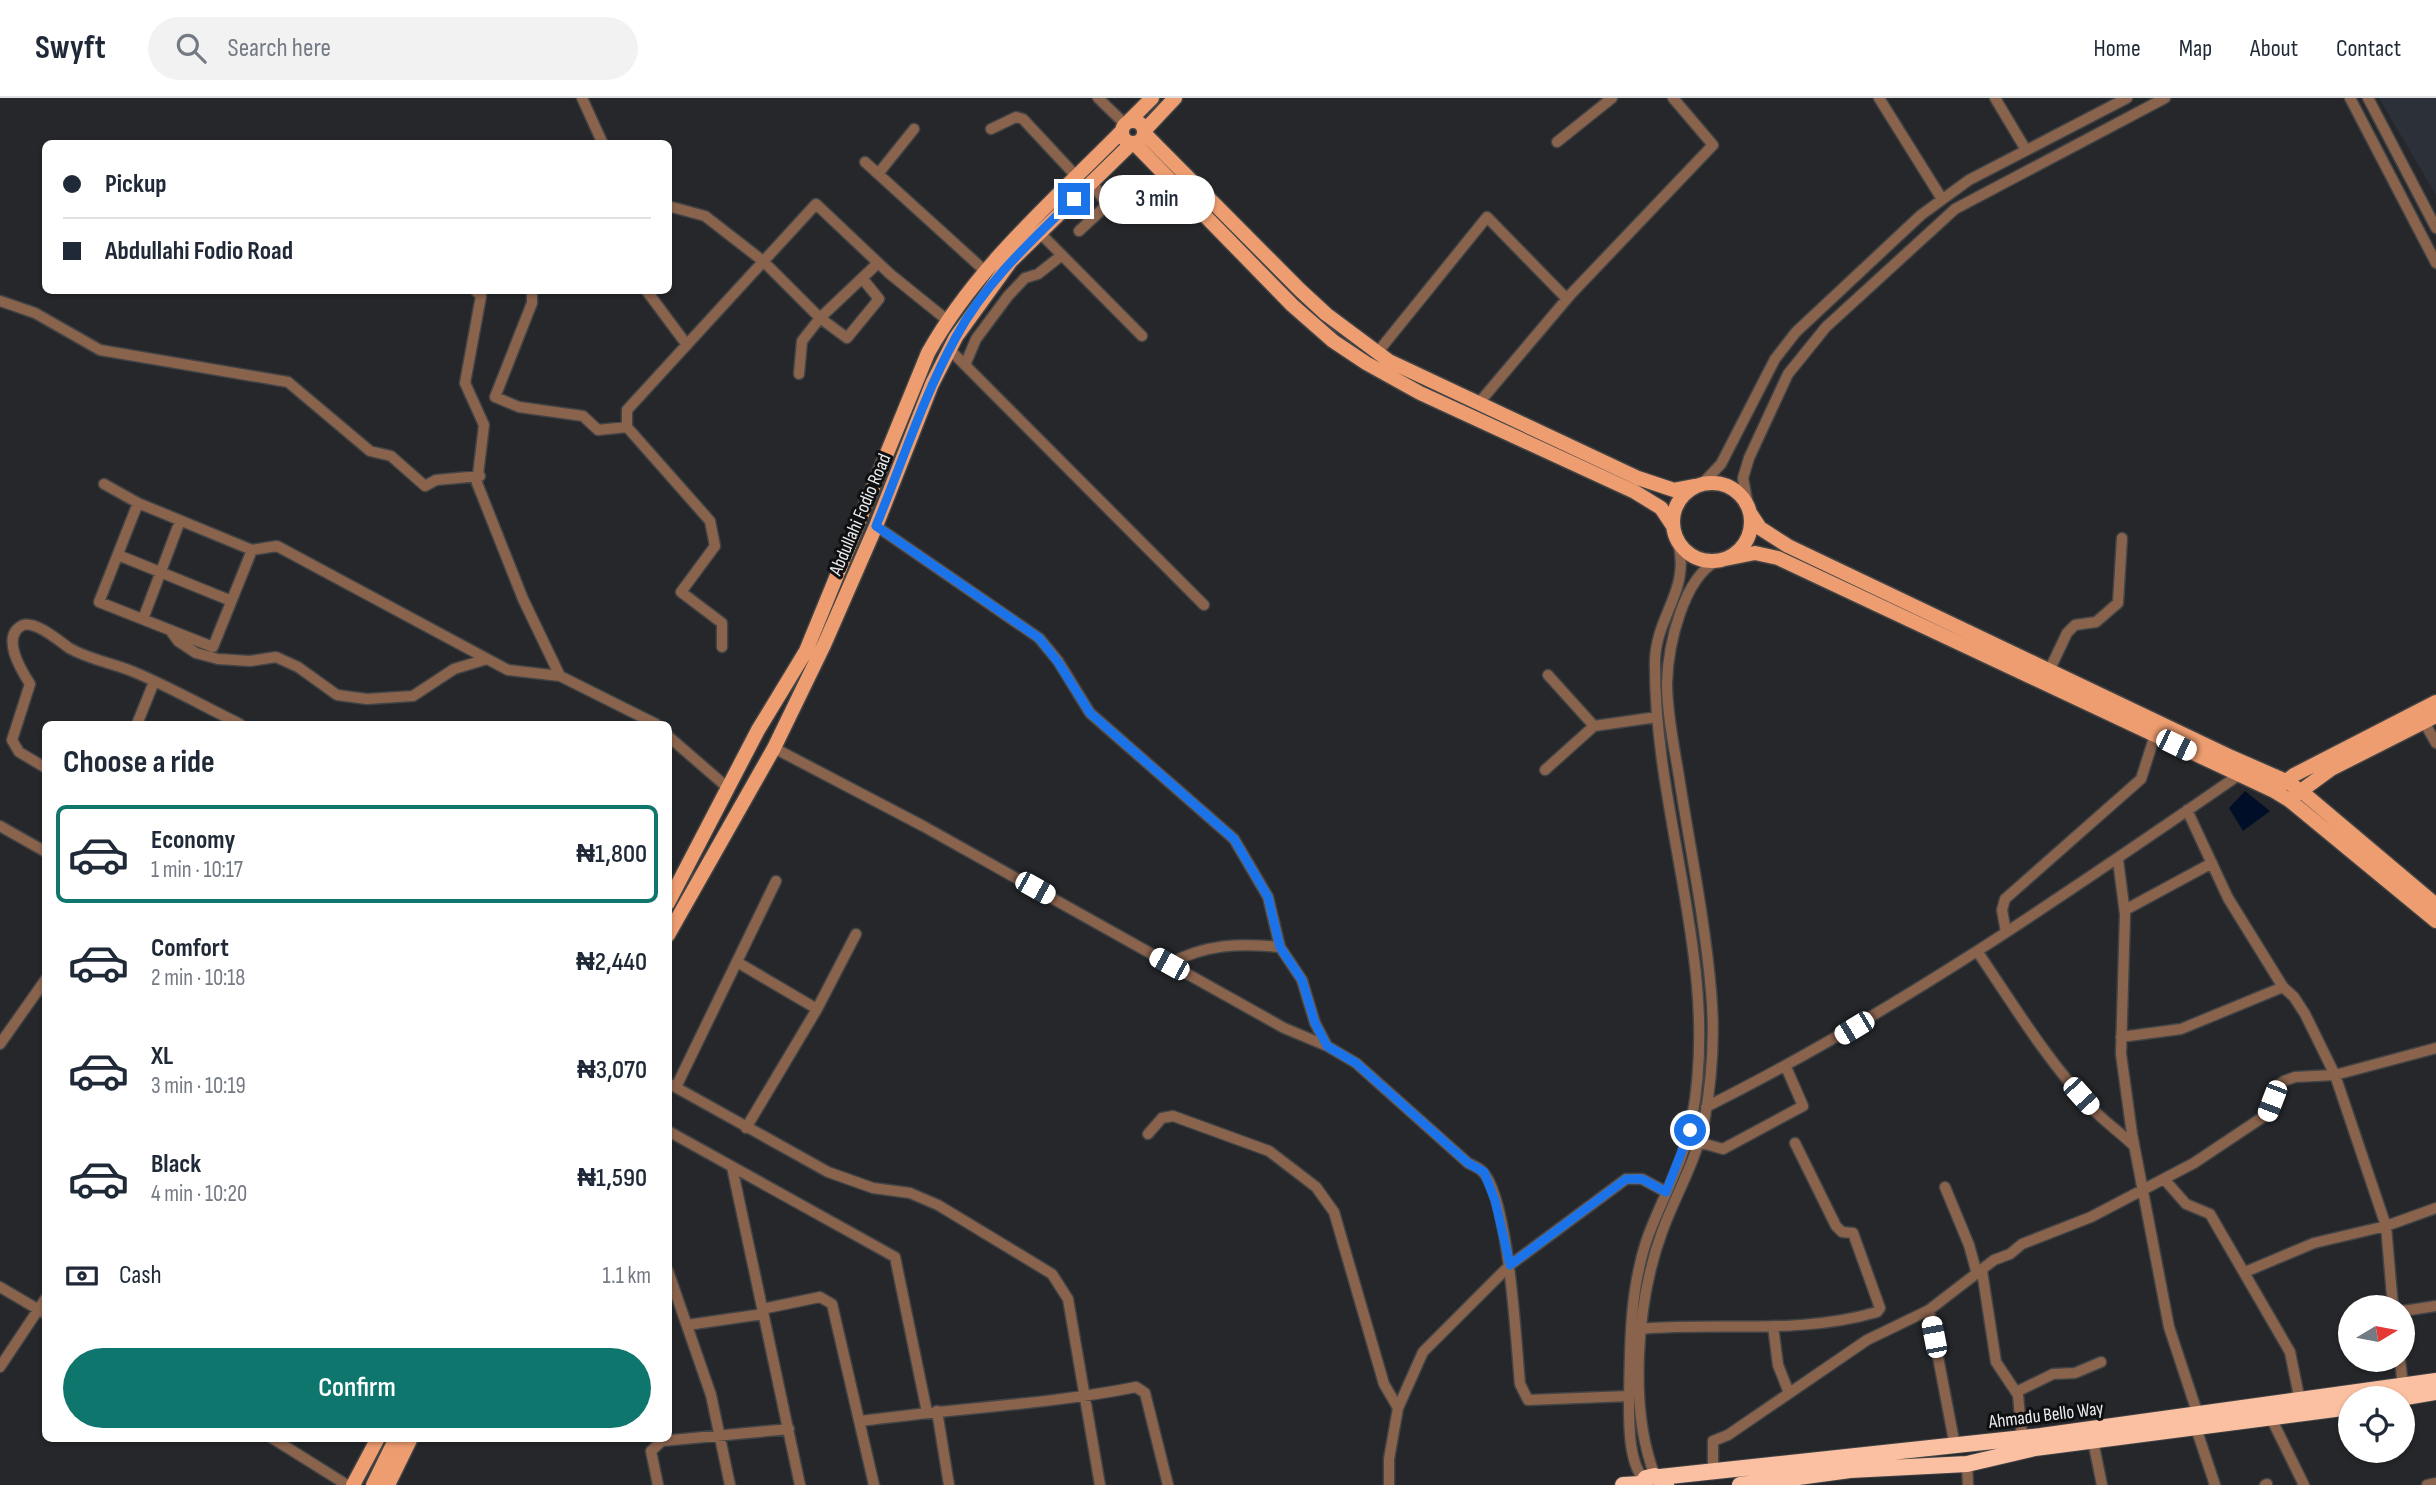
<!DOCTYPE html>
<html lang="en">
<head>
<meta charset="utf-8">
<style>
  body { margin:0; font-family:"Sofia Sans Condensed",sans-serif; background:#f2f2f3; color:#1f2937; height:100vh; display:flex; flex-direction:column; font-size:26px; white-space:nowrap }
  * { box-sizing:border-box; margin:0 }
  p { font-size:23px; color:#747a83 }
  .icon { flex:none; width:38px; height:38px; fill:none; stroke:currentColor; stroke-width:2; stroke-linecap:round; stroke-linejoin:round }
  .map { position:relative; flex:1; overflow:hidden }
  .sheet { position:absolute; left:42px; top:623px; width:630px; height:721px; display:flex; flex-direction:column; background:#fff; border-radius:10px; box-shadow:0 2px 5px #0004 }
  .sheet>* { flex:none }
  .banner { position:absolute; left:42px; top:42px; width:630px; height:154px; border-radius:10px; box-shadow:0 2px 5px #0004; display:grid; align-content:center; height:154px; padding:0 21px; background:#fff }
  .needle { width:46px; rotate:80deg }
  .controls { position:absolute; left:2338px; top:1197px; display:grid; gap:14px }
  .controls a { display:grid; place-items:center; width:77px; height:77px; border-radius:50%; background:#fff; box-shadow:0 2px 5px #0004; font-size:35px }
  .end { position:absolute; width:32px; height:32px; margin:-16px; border:9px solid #1a73e8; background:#fff; box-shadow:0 0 0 4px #fff }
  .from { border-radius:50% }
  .bubble { position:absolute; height:49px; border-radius:24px; background:#fff; box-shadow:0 2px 5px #0004; font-size:23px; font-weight:600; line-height:49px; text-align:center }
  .car { position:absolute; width:21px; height:42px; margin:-21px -10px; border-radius:9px; box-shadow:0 0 5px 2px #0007; background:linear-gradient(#fff 24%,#345 0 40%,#fff 0 76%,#345 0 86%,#fff 0) }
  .banner b { display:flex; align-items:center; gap:24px; height:66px; font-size:26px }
  .banner b+b { border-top:2px solid #e0e1e3 }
  .banner i { width:18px; height:18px; background:#1f2937 }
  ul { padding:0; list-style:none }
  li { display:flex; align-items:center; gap:21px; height:98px; margin:0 14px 10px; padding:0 7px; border:4px solid transparent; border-radius:10px }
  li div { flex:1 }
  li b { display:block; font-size:26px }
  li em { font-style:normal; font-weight:600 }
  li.active { border-color:#0f766e }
  li>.icon { width:63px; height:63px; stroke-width:1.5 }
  h2 { padding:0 21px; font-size:32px; line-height:84px }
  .pay { display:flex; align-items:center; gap:18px; height:77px; padding:0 21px; font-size:26px }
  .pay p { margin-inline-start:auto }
  .cta { display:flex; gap:14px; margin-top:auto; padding:14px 21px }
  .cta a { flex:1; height:80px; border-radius:42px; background:#0f766e; color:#fff; font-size:28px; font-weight:600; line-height:80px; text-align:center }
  header { display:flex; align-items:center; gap:42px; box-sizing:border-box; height:98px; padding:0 35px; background:#fff; border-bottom:2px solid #e0e1e3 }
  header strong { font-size:33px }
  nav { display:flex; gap:38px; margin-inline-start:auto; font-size:24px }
  .search { width:490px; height:63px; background:#f2f2f3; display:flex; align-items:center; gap:18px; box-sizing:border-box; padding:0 24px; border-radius:38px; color:#747a83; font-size:26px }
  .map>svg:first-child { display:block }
  .built { fill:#2c3039 }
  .water { fill:#000e27 }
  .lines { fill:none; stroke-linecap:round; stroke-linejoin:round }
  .minor-casing { stroke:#414345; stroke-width:13 }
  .major-casing { stroke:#414345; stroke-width:17 }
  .highway-casing { stroke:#414345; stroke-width:18 }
  .minor { stroke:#8a634d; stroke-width:10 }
  .major { stroke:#ee9d70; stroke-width:14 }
  .highway { stroke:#fbc0a1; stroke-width:16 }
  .route { stroke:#1a73e8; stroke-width:9 }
  .labels { text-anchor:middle; stroke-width:6; stroke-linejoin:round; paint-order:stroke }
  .street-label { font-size:19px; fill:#ebecee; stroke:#0f1011 }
</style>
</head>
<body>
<header>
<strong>Swyft</strong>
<div class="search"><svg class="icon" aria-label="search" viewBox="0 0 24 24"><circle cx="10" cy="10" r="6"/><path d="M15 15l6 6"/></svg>Search here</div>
<nav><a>Home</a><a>Map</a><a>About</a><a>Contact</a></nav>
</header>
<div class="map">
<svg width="2436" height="1387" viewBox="0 0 2436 1387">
  <rect width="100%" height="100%" fill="#25272a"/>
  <path class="built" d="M 2379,0 L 2436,0 L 2436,97 Z"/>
  <path class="water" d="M 2245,693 L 2270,713 L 2243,733 L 2229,710 Z"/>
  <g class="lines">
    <defs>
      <path id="minor" d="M 582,0 L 603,46
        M 1098,0 L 1125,26
        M 1879,0 L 1942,101
        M 1995,0 L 2026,52
        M 2350,0 L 2436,165
        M 2368,0 L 2436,130
        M 991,31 L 1016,19 L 1023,21 L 1077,79
        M 1557,44 L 1612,0
        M 865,64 L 985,173
        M 878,76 L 914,31
        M 668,108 L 705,118 L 763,163 L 820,220 L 878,165
        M 1079,133 L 1107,107 L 1092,84
        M 1040,135 L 1142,238
        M 475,192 L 481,198 L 465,285 L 484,327 L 477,385 L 523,501 L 560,578
        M 532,192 L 532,205 L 495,299 L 519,309 L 583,318 L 598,332 L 627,329
        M 646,192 L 687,247
        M 0,203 L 35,215 L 100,252 L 288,284 L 370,353 L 391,358 L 425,388 L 436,382 L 480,378
        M 950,252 L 1204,507
        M 1377,255 L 1487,119 L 1567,201
        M 965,267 L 976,241 L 1008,198 L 1025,180 L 1038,176 L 1062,157
        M 799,276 L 802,243 L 820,220 L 847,240 L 879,201 L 862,180
        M 1478,306 L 1571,196 L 1713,47 L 1673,0
        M 1703,385 L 1721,366 L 1775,261 L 1796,234 L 1921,117 L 1969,82 L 2127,0
        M 104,386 L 138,405 L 252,452 L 277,448 L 508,572 L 560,578 L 656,626
        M 138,405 L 99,504 L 213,549 L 252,452
        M 1748,408 L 1743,380 L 1749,360 L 1788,276 L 1826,229 L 1955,111 L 2165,0
        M 876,428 L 1039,540 L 1058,563 L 1090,615 L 1234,741 L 1268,799 L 1280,849 L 1302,882 L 1315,925 L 1327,948
        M 118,457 L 229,502
        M 143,521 L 180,423
        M 170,532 L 178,543 L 196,555 L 218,561 L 250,563 L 276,559 L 298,569 L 337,597 L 367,601 L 413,598 L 454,571 L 487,561
        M 722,549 L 722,525 L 681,494 L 715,448 L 710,423 L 627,329 L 627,312 L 816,106 L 890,176 L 947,222
        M 2049,573 L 2067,535 L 2075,527 L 2096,524 L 2118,505 L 2122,440
        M 1548,577 L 1594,628 L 1657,619
        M 2424,624 L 2436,645
        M 137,626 L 154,584
        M 668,638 L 728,690
        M 774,650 L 923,728 L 1284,930 L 1327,948 L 1356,965 L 1468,1065 C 1472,1067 1479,1070 1482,1073 C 1509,1099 1516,1245 1520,1286 L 1528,1302 L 1629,1298
        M 46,670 L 19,654 L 12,642 L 30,586 C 21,572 0,538 23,527 C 36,523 58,542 69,550 C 90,562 113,565 134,574 C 170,589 205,609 240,626
        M 1545,672 L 1594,628
        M 2187,712 L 2228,800 L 2283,889 L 2294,899 L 2305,916 L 2335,977 L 2386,1128 L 2393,1209
        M 0,728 L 46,754
        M 2118,762 L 2125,816 L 2121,956 L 2132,1036 L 2169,1229 L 2198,1317
        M 2125,812 L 2212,765
        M 2006,834 L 2002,812 L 2005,801 L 2141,681 L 2155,637
        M 1977,853 C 2013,906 2046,961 2090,1008 C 2103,1023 2120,1034 2134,1048
        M 737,864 L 817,911
        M 1169,866 C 1205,846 1239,845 1280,849
        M 2121,939 L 2181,931 L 2283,889
        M 0,946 L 46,881
        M 668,985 L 828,1074 L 873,1090 L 910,1095 L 938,1107 L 1052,1176 L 1068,1201 L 1100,1387
        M 676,989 L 776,783
        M 1706,1009 C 1894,915 2066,796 2239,677
        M 746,1030 L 817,911 L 856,836
        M 668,1033 L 895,1159 L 927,1314
        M 1148,1036 L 1162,1020 L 1173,1018 L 1269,1053 L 1316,1089 L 1334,1114 L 1384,1286 L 1398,1310
        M 1698,1044 L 1723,1051 L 1803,1008 L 1786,969
        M 732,1069 L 800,1387
        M 2164,1081 L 2186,1106 L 2210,1116 L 2290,1254 L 2300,1303
        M 1945,1089 L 1969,1147 L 1977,1176
        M 668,1173 L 711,1297 L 730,1387
        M 1982,1173 L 1996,1264 L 2018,1297 L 2022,1340
        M 2245,1174 L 2314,1145 L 2386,1128 L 2436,1110
        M 0,1189 L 46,1216
        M 762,1211 L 820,1199 L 832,1206 L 874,1387
        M 1929,1212 L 1955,1348
        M 2403,1213 L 2436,1208
        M 687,1227 L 763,1216
        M 1773,1228 L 1778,1267 L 1789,1295
        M 1641,1231 C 1721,1224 1799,1237 1877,1214 L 1880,1210 L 1853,1135 L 1842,1134 L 1836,1128 L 1795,1045
        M 2400,1262 L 2403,1288
        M 0,1269 L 46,1200
        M 2016,1294 L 2053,1276 L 2075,1275 L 2101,1264
        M 937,1313 L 949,1387
        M 2271,1320 L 2304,1387
        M 861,1323 C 953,1310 1046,1307 1136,1289 L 1145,1295 L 1168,1387
        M 2196,1330 L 2215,1387
        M 272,1340 L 347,1387
        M 2093,1343 L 2102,1387
        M 1967,1366 L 1968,1387
        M 1713,1376 L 1713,1343 L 1728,1337 L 1867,1242 L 1929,1212 L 1994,1162 L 2010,1156 L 2022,1146 L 2091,1119 L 2194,1065 L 2266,1017 L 2277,988 L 2284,983 L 2295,979 L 2335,977 L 2436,950
        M 1655,1378 C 1628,1309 1637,1202 1662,1134 C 1675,1098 1696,1063 1704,1025 C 1712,982 1715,937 1711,893 C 1705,822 1690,750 1679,679 C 1674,648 1667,616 1667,585 C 1668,548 1683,480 1717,463
        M 1644,1382 C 1629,1364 1629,1329 1629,1306 C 1630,1251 1629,1197 1646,1144 C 1660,1103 1685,1063 1692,1020 C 1721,866 1654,719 1655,565 C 1655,518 1691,493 1678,444
        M 658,1387 L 651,1353 L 662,1343 L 789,1331
        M 1389,1387 L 1389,1361 L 1398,1310 L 1423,1254 L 1510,1167 L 1626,1081 L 1642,1081 L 1666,1094
        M 2265,1387 L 2267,1386
        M 2427,1387 L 2436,1385"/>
      <path id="major" d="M1122 34a11 11 0 1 1 22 0a11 11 0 1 1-22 0Z
        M 1129,23 L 1152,0
        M 1144,33 L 1175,0
        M 1144,35 L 1300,192 L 1326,216 L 1389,263 L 1638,380 L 1674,392 L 1695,388
        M 1134,45 L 1292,207 L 1333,243 L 1366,265 L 1420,295 L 1635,394 L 1661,410 L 1673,428
        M1673 424a39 39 0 1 1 78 0a39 39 0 1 1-78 0Z
        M 1750,415 L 1760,430 L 1788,448 L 2231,659 L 2286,683 L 2301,693 L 2436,807
        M 1725,461 L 1755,455 L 1778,460 L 2274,693 L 2289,702 L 2436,823
        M 2280,688 L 2294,677 L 2436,604
        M 2294,698 L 2331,671 L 2436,618
        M 668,805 L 758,632 L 806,553 L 928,255 C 976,169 1053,103 1122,33
        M 668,837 L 774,650 L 824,547 L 876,428 L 932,286 L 956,239 L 1011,163 L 1132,45
        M 353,1387 L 378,1340
        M 373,1387 L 396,1340
        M 388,1387 L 411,1340"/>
      <path id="highway" d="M 2400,1300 L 2436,1294
        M 1660,1379 L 2041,1338 L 2436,1283
        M 1623,1387 L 1641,1386
        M 1641,1387 L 1646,1380 L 1655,1378 L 1666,1386
        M 1740,1387 L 1850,1372 L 1967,1366 L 2035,1350 L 2350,1309"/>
    </defs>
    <use href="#minor" class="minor-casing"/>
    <use href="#major" class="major-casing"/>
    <use href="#highway" class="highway-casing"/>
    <use href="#minor" class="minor"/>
    <use href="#major" class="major"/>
    <use href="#highway" class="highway"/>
  </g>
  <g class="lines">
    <path class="route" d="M 1074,101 C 1031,143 985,185 956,239 C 923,299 902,365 876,428 L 1039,540 L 1058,564 L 1090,615 L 1234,741 L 1268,799 L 1280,849 L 1302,882 L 1315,925 L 1327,948 L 1356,965 L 1468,1065 L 1484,1074 L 1495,1102 L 1510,1167 L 1626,1081 L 1642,1081 L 1666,1094 L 1690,1032"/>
  </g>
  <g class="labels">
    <g class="street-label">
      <text transform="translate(859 416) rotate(-67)" y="7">Abdullahi Fodio Road</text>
      <text transform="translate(2046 1316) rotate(-7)" y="7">Ahmadu Bello Way</text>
    </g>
  </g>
</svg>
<div class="controls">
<a><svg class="needle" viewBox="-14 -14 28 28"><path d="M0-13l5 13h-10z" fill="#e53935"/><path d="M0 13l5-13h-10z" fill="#747a83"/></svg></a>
<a><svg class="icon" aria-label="locate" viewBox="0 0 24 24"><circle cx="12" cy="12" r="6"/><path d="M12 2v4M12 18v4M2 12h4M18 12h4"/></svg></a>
</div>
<i class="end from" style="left:1690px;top:1032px"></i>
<i class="end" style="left:1074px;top:101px"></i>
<div class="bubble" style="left:1099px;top:77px;width:116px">3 min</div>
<i class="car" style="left:2176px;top:647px;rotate:116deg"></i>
<i class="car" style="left:1035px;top:790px;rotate:119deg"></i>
<i class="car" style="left:1169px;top:866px;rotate:299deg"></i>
<i class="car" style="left:1854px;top:930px;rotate:239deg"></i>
<i class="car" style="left:2081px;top:998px;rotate:138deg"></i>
<i class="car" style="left:2272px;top:1003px;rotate:201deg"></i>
<i class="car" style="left:1934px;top:1239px;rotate:349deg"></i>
<div class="banner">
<b><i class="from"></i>Pickup</b>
<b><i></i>Abdullahi Fodio Road</b>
</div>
<section class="sheet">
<h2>Choose a ride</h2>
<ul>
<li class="active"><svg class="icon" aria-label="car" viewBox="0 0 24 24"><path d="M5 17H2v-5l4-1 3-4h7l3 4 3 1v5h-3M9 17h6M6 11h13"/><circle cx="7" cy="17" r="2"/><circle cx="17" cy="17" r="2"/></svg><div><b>Economy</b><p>1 min · 10:17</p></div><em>₦1,800</em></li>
<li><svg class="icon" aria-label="car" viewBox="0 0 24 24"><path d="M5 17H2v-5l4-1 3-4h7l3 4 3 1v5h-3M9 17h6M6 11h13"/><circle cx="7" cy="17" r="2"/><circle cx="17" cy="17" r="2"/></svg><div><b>Comfort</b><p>2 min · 10:18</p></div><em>₦2,440</em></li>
<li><svg class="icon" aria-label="car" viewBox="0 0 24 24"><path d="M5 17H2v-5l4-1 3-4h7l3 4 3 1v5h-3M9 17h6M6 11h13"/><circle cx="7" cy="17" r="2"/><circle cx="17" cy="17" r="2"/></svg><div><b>XL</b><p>3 min · 10:19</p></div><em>₦3,070</em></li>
<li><svg class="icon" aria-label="car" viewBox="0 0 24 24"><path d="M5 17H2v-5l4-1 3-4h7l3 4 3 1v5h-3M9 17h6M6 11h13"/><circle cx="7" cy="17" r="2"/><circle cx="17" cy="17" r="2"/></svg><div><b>Black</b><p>4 min · 10:20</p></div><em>₦1,590</em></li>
</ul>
<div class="pay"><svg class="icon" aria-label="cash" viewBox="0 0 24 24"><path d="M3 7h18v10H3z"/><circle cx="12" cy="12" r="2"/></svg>Cash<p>1.1 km</p></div>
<div class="cta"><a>Confirm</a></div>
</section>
</div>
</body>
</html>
